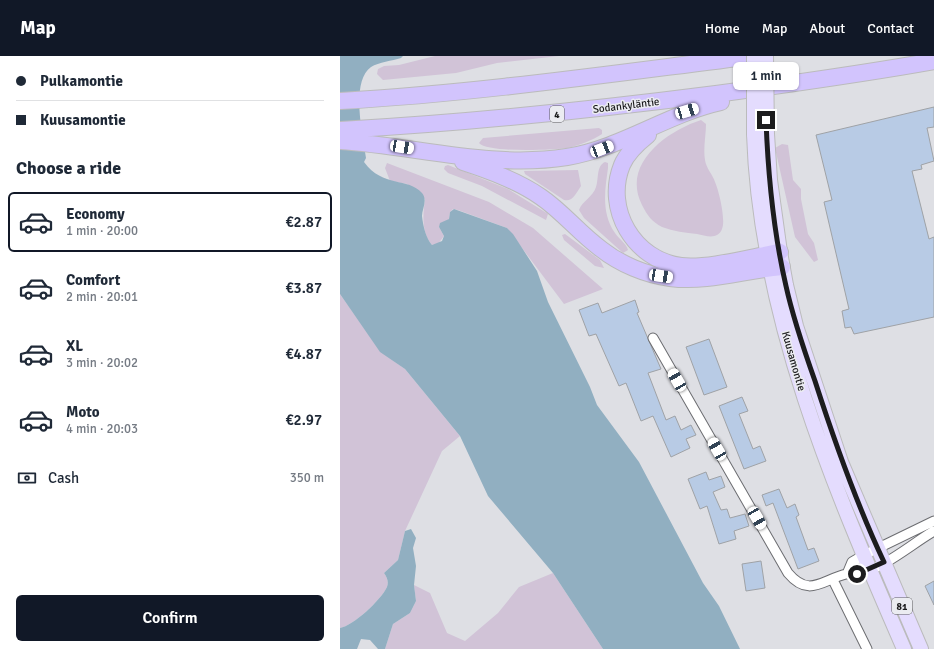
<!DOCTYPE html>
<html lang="en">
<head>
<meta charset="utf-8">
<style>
  body { margin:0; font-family:Signika,sans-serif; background:#f6f6f7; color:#1f2937; height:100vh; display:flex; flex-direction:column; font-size:15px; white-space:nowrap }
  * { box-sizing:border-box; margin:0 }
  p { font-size:13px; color:#747a83 }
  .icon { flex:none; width:22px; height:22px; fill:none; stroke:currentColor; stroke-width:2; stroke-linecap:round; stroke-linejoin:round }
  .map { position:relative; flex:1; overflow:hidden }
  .panel { display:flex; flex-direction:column; background:#fff; width:340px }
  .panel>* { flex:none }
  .hud { display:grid; align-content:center; height:88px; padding:0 16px; background:#fff }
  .end { position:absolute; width:18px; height:18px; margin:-9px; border:5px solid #1c1c1e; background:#fff; box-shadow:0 0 0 2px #fff }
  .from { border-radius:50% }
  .bubble { position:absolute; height:28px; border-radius:6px; background:#fff; box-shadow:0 1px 3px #0004; font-size:13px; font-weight:600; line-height:28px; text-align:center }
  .car { position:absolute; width:12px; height:24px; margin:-12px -6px; border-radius:5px; box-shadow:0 0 3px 1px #0007; background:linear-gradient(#fff 24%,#345 0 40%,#fff 0 76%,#345 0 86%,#fff 0) }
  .hud b { display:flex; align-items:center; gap:14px; height:38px; font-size:15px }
  .hud b+b { border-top:1px solid #e0e1e3 }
  .hud i { width:10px; height:10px; background:#1f2937 }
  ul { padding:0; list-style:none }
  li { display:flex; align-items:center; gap:12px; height:60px; margin:0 8px 6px; padding:0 8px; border:2px solid transparent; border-radius:6px }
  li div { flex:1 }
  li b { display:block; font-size:15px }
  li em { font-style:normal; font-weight:600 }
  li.active { border-color:#111827 }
  li>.icon { width:36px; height:36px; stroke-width:1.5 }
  h2 { padding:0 16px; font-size:18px; line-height:48px }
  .pay { display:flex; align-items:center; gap:10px; height:44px; padding:0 16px; font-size:15px }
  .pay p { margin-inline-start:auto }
  .button { display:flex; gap:8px; margin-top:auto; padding:8px 16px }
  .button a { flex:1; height:46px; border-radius:6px; background:#111827; color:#fff; font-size:16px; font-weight:600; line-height:46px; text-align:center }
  header { display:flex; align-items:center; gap:24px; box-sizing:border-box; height:56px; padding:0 20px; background:#111827; color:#fff }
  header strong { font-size:19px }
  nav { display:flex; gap:22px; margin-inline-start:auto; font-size:14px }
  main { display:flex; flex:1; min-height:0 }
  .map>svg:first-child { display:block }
  .green { fill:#d1c3d7 }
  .water { fill:#91afc1 }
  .building { fill:#b8cbe5; stroke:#9fa2a6 }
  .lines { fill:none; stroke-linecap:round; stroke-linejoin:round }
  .street-casing { stroke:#6c6d71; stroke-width:11 }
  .primary-casing { stroke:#bbbbbc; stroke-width:16 }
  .highway-casing { stroke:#bbbbbc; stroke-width:18 }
  .street { stroke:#fff; stroke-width:9 }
  .primary { stroke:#e4dcfe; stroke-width:14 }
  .highway { stroke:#d2c4fd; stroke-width:16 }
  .primary-bridge-casing { stroke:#bbbbbc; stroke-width:16; stroke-linecap:butt }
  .primary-bridge { stroke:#e4dcfe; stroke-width:14 }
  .route { stroke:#1c1c1e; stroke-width:5 }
  .labels { text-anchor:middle; stroke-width:3; stroke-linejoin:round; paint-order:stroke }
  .shield { fill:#ebecf1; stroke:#5a5a5d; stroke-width:1 }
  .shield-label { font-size:10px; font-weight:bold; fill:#1c1c1e }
  .street-label { font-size:11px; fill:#1c1c1e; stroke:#ebecf1 }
</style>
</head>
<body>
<header>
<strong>Map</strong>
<nav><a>Home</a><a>Map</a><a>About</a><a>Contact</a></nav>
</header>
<main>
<section class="panel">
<div class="hud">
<b><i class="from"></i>Pulkamontie</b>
<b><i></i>Kuusamontie</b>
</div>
<h2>Choose a ride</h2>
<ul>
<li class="active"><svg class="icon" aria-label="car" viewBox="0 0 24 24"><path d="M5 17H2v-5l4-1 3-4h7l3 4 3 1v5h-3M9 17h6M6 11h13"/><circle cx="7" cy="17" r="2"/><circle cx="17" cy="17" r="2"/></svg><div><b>Economy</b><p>1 min · 20:00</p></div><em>€2.87</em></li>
<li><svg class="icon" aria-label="car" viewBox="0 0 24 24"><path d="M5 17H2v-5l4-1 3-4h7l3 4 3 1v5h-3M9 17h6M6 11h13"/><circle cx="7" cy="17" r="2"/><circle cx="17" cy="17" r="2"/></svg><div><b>Comfort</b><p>2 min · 20:01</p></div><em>€3.87</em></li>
<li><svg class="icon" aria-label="car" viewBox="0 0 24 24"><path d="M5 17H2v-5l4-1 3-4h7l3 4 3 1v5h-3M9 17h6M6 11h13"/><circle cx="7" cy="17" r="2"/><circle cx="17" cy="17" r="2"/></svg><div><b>XL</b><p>3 min · 20:02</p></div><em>€4.87</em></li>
<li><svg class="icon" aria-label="car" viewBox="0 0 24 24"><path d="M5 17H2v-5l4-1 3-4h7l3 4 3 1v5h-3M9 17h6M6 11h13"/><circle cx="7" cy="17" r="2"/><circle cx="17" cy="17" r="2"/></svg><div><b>Moto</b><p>4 min · 20:03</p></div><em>€2.97</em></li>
</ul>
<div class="pay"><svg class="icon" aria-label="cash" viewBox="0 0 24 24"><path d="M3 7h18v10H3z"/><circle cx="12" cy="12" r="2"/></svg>Cash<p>350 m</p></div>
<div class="button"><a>Confirm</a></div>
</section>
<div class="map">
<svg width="594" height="593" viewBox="0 0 594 593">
  <rect width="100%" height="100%" fill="#dedfe4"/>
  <path class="green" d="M 95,0 L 219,0 L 157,7 L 116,17 L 43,24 L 37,18 L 38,13 L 44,10 L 59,9 Z
    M 361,64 L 366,68 C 366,79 363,93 365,104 C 366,112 373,119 375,126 C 379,135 386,164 382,173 C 378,184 366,180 357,178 C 346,177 333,175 322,171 C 312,166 307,159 302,149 C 281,108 327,75 361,64 Z
    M 259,72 L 262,74 L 262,78 C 253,84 238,90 227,92 C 213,94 148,97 139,87 L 143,82 Z
    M 442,88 L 448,89 L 453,124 L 461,133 L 461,143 L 468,178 L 474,187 L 478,204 L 474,206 L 455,181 L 435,92 Z
    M 265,106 L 268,107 L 268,112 C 265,134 261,157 275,177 C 279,183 286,187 288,194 L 283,197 L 244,162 L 239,154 C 242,145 253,141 256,131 C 259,123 256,110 265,106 Z
    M 47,107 L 149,146 L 193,172 L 263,233 L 224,248 L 167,172 L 118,154 L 113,153 L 110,156 L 109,163 L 99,171 L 104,180 L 98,188 L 92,189 C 81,177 83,158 85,143 L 67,128 L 50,125 L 45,112 Z
    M 108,109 L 168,133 L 205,156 L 208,158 L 206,164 L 142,130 L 108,117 L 104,113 L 105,110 Z
    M 238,114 L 241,130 C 236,137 233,146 224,144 L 185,118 L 184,115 Z
    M 225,178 L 260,204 L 264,212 L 255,210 L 224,184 L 222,179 Z
    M 0,238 L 40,295 L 65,313 L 120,380 L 102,395 L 65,475 L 58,504 L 44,517 C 47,521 49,526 47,531 C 41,544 13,570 0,572 Z
    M 213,517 L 263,593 L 45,593 L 53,568 L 70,557 L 76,545 L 74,529 L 90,537 L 107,577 L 125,585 L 158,557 L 179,531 Z"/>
  <path class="water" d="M 0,0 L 63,0 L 61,2 C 52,5 39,6 31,11 C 10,26 23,80 26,102 L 24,106 C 43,132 68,121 82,137 C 88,144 82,153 82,160 C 83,170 86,182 92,189 L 102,185 L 104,180 L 99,171 L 100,167 L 109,163 L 110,156 L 114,153 L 167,172 L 173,178 L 197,215 L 208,246 L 250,331 L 257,349 L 299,406 L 363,527 L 379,550 L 400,593 L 263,593 L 213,517 L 148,440 L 120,380 L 65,313 L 40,296 L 0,238 Z
    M 71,473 L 76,482 L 73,492 L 76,510 L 74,529 L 76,545 L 70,557 L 53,568 L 45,593 L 38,593 L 30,584 L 21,583 L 17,593 L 0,593 L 0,572 C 13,570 41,544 47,531 C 49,526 47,521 44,517 L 58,504 L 65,475 Z"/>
  <path class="building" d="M 594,51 L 594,71 L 587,72 L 594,105 L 581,109 L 582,113 L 572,115 L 589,183 L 594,181 L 594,261 L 514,278 L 511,271 L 505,272 L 502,255 L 509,253 L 484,146 L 492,144 L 476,79 Z
    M 295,244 L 299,256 L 297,257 L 321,313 L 308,317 L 326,364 L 335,360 L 341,374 L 351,369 L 356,379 L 346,383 L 350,392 L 331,401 L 313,360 L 301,365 L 286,327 L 279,330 L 256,278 L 249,280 L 239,254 L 258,247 L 262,257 Z
    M 369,283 L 387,331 L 364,339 L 346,291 Z
    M 402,341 L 408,355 L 399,358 L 413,393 L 420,390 L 426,405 L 404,413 L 379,350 Z
    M 366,416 L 369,424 L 381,420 L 385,431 L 373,436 L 381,454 L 387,453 L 390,462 L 405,458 L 409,470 L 394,475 L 396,483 L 379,488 L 367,450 L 360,453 L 348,423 Z
    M 439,433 L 447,452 L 455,448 L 459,459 L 456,461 L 468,494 L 474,492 L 479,505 L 458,513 L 433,447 L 426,450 L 422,439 Z
    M 421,505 L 425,532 L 406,535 L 402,508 Z
    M 594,525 L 594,549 L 585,530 Z"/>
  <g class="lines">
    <defs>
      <path id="street" d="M 313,282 L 448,517 C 469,542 482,524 506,518 C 510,517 514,519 518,518 C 546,511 570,489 594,475
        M 507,518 L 512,506 L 524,499 L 594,465
        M 493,524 L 527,593"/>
      <path id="primary" d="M 414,78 C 420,259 493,430 564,593
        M 427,78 L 430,124 L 440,196 L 446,229 L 456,270 L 501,406 L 581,593"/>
      <path id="highway" d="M 0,45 C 139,37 276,17 414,0
        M 0,74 C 126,67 251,54 376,38 C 449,28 522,18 594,5
        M 308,79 C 298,87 287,97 282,109 C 264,153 294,204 341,210 C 369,213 411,201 440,196
        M 0,85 C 75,90 151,113 227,101 C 282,92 327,58 381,46
        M 123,106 C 150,115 178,125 201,141 C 223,156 239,177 261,193 C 280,208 306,219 330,222 C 368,227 405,214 442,211"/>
    </defs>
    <use href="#street" class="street-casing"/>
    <use href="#primary" class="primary-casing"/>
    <use href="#highway" class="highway-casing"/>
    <use href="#street" class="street"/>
    <use href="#primary" class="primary"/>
    <use href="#highway" class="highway"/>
    <defs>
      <path id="primary-bridge" d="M 426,0 L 427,78
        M 414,78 L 414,0"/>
    </defs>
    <use href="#primary-bridge" class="primary-bridge-casing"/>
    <use href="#primary-bridge" class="primary-bridge"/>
  </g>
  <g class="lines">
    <path class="route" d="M 426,64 C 428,118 434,178 446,230 C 453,262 464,294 475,325 C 495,387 516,447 544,506 L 517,518"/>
  </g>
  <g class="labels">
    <g class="shield">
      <rect x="210" y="50" width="14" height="16" rx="3"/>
      <rect x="552" y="542" width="20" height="16" rx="3"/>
    </g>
    <g class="shield-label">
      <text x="217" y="62">4</text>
      <text x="562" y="554">81</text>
    </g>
    <g class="street-label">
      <text transform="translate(286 49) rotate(-7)" y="4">Sodankyläntie</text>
      <text transform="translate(454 305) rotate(74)" y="4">Kuusamontie</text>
    </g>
  </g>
</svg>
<i class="end from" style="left:517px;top:518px"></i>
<i class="end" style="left:426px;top:64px"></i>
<div class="bubble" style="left:393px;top:6px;width:66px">1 min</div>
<i class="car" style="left:347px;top:55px;rotate:73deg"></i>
<i class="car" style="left:62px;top:91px;rotate:99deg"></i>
<i class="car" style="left:262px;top:93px;rotate:69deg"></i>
<i class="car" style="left:321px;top:220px;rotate:99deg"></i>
<i class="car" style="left:337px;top:324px;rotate:330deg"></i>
<i class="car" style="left:377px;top:393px;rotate:330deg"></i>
<i class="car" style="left:417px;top:462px;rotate:150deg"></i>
</div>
</main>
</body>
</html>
